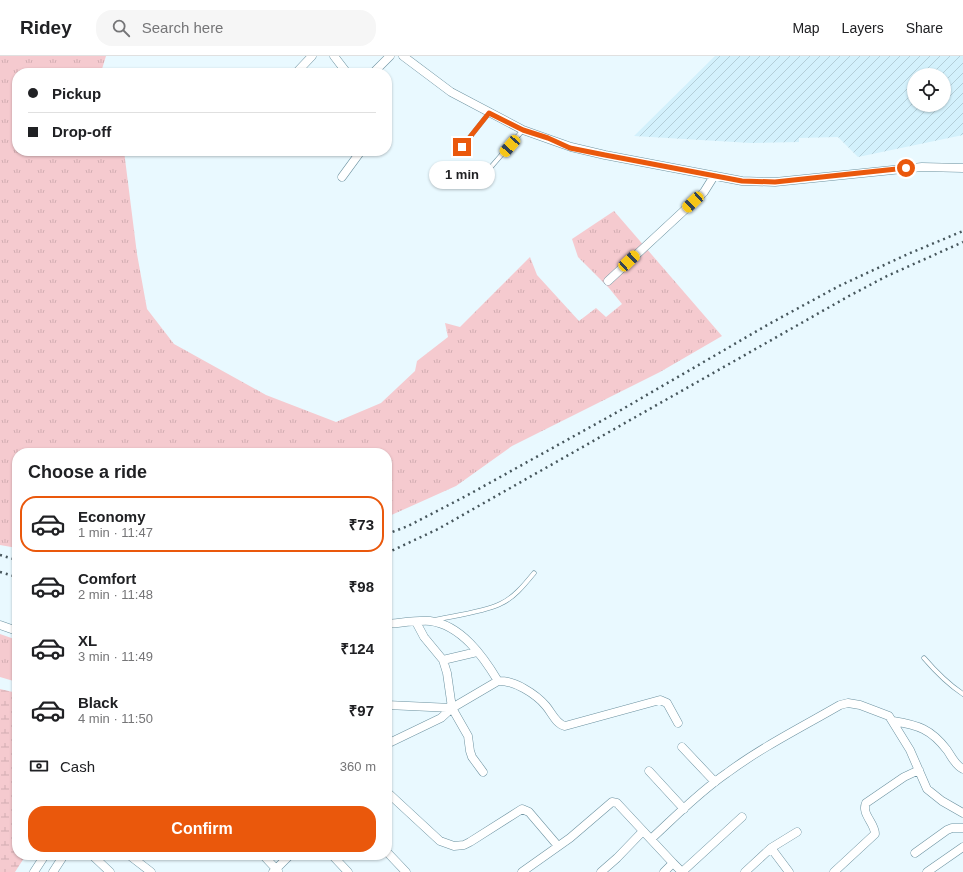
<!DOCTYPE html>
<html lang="en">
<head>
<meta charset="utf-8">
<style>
  body { margin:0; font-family:Arial,sans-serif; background:#f6f6f6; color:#202124; height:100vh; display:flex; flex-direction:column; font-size:15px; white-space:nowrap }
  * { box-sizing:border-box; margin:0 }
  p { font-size:13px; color:#757577 }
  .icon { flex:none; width:22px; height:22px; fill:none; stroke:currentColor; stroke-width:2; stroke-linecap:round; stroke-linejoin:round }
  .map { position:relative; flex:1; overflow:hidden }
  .side { position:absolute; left:12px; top:392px; width:380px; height:412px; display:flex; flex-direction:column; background:#fff; border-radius:16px; box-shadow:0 1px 3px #0004 }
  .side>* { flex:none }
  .top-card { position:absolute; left:12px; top:12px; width:380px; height:88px; border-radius:16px; box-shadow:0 1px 3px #0004; display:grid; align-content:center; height:88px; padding:0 16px; background:#fff }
  .fabs { position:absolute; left:907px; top:12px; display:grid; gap:8px }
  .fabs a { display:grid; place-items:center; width:44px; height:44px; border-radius:50%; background:#fff; box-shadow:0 1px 3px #0004; font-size:20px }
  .end { position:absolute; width:18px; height:18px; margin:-9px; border:5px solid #ea580c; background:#fff; box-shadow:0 0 0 2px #fff }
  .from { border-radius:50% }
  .bubble { position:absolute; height:28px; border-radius:14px; background:#fff; box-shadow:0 1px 3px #0004; font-size:13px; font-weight:700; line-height:28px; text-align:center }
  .car { position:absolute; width:12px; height:24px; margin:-12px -6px; border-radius:5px; box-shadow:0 0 3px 1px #0007; background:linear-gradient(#f5c518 24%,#345 0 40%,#f5c518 0 76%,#345 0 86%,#f5c518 0) }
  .top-card b { display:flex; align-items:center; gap:14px; height:38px; font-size:15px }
  .top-card b+b { border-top:1px solid #e0e0e0 }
  .top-card i { width:10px; height:10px; background:#202124 }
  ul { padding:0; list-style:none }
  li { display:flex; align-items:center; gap:12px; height:56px; margin:0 8px 6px; padding:0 8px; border:2px solid transparent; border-radius:16px }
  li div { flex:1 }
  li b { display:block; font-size:15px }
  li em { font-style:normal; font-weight:700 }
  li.active { border-color:#ea580c }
  li>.icon { width:36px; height:36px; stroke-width:1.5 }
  h2 { padding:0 16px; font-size:18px; line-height:48px }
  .pay { display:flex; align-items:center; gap:10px; height:44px; padding:0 16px; font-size:15px }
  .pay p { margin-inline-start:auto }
  .primary-button { display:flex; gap:8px; margin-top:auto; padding:8px 16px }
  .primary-button a { flex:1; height:46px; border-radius:16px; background:#ea580c; color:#fff; font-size:16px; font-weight:700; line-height:46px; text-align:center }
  header { display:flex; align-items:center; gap:24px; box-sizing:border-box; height:56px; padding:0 20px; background:#fff; border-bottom:1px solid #e0e0e0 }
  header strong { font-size:19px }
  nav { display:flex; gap:22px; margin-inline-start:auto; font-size:14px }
  .search { width:280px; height:36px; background:#f6f6f6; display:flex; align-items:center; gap:10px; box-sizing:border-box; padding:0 14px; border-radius:16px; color:#757577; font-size:15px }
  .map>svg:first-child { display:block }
  .industrial { fill:url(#industrial-furrows); fill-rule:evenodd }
  .grass { fill:url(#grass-tufts) }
  .wetland { fill:url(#wetland-marsh) }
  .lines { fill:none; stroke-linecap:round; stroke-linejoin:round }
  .service-casing { stroke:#6c92a0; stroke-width:5 }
  .minor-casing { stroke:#6c92a0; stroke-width:9 }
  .service { stroke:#fff; stroke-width:4 }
  .minor { stroke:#fff; stroke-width:8 }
  .rail { stroke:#47575d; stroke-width:2.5; stroke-dasharray:2 4; stroke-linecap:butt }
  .route { stroke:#ea580c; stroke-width:5 }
</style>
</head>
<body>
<header>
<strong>Ridey</strong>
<div class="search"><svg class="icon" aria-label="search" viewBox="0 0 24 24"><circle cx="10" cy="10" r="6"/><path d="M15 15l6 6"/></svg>Search here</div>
<nav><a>Map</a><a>Layers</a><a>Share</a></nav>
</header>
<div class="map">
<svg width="963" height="816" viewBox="0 0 963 816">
  <defs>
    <pattern id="industrial-furrows" width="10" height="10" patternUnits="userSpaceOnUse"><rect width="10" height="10" fill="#d3f1fc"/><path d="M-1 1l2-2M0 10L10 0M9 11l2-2" fill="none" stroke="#b4ced8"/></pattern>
    <pattern id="grass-tufts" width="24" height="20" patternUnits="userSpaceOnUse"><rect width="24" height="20" fill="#f5cacf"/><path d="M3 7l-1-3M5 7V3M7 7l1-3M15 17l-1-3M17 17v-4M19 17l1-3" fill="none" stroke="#d1adb2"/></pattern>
    <pattern id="wetland-marsh" width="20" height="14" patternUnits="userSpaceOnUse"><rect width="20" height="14" fill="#f5cacf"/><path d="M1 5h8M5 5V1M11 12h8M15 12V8" fill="none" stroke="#d1adb2"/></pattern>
  </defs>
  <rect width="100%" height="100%" fill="#e9f9ff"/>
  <path class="industrial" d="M 715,0 L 963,0 L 963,79 L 858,101 L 838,81 L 799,82 L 799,86 L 751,87 L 634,80 ZM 914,19 L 944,19 L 944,49 L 914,49 Z"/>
  <path class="grass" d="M 0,0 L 106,0 L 102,13 L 103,17 L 17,17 L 17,95 L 124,95 L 137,198 L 147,253 L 174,288 L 266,339 L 336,366 L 381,347 L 415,315 L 417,305 L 448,281 L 445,267 L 460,271 L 530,201 L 537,219 L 579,265 L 596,252 L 606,261 L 622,248 L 609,232 L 578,201 L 572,183 L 614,155 L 722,280 L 660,316 L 512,390 L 456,430 L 387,461 L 387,397 L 17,397 L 17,492 L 0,489 Z
    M 0,578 L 17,584 L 17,626 L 0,621 Z"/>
  <path class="wetland" d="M 0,633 L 17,637 L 17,799 L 26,799 L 15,816 L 0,816 Z"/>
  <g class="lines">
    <defs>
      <path id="service" d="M 462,91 L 489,57
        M 491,111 L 523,74
        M 434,564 C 452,560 484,556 500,548 C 514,542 525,528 534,517
        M 924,602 C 936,616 948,628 963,638"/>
      <path id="minor" d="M 334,0 L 347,17
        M 403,0 L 451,36 L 523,74 L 571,91 L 605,99 L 742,125 L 775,126 L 922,111 L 963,112
        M 296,17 L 312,0
        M 373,17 L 390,0
        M 342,121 L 361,95
        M 608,225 L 704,136 L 714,120
        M 416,566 L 424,581 L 443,604 L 447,617 L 452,652 L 468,680 L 470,695 L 472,701 L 483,716
        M 387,568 C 400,567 418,564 430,565 C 461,569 483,600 498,625
        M 0,569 L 17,575
        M 443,604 L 477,596
        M 387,649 L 452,652
        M 893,665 C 918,669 931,673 947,694 C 952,701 955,709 963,713
        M 387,688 L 441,662 L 452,652 L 498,625 C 514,624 536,638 546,650 C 552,657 556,668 565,670 L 660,644 L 667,647 L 678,667
        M 682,691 L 715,726
        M 649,715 L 684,753
        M 387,736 L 440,785 L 454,790 L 464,789 L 470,786 L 522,753 L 529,756 L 558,790
        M 651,783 C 675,761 699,736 727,717 C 762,691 802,671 840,649 L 848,647 L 860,649 L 889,660 L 910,694 L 927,733 L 942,745 L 963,757
        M 771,792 L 789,816
        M 387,796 L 406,816
        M 915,797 L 947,774 L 952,772 L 963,772
        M 92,799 L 110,816
        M 129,799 L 151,816
        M 263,799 L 278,815
        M 332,799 L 348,816
        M 34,816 L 45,799
        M 53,816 L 64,799
        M 273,816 L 290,799
        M 522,816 L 570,782 L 612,746 L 617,747 L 673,807
        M 601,816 L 617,802 L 643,775
        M 664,816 L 673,807 L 682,816
        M 682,816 L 742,761
        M 745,816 L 771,792 L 797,776
        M 834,816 L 875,778 C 875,767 861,758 866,747 L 904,721 L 919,714
        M 927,816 L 963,791"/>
    </defs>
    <use href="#service" class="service-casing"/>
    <use href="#minor" class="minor-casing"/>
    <use href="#service" class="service"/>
    <use href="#minor" class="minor"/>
    <path class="rail" d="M 387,478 L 408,470 L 466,440 L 621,354 L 769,268 L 839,230 L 908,198 L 963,175
      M 387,497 L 438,473 L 849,240 L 887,220 L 963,186
      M 0,499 L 17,504
      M 0,516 L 17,521"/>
  </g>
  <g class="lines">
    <path class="route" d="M 462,91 L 489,57 L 523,74 L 548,82 L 570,92 L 605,99 L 742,125 L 775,126 L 906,112"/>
  </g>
</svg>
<div class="fabs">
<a><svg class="icon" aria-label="locate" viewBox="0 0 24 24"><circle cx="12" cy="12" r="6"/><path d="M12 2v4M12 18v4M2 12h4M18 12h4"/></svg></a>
</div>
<i class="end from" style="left:906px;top:112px"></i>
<i class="end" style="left:462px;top:91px"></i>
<div class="bubble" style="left:429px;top:105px;width:66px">1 min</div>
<i class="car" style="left:510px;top:90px;rotate:221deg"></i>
<i class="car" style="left:693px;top:146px;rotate:227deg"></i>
<i class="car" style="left:629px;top:205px;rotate:47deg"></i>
<div class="top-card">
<b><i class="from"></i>Pickup</b>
<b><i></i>Drop-off</b>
</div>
<section class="side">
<h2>Choose a ride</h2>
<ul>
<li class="active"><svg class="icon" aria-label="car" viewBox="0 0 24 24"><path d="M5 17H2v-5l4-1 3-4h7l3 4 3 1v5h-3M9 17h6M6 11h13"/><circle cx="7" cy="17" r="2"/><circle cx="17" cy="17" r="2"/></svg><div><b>Economy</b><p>1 min · 11:47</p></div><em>₹73</em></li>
<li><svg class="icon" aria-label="car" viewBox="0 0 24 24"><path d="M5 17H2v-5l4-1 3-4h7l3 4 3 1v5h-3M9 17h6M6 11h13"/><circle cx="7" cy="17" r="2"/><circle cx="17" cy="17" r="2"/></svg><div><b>Comfort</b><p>2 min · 11:48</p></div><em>₹98</em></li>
<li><svg class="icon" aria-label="car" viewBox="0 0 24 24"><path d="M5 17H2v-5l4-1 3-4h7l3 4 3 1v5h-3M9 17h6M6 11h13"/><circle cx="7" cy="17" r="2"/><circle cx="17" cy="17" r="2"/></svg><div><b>XL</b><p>3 min · 11:49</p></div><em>₹124</em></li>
<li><svg class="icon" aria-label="car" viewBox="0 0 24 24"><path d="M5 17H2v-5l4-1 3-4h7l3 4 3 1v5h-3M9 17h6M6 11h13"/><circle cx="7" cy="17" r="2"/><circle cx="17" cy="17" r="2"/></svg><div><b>Black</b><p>4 min · 11:50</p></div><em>₹97</em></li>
</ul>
<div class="pay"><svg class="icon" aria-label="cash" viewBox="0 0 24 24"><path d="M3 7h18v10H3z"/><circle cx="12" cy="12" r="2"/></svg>Cash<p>360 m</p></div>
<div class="primary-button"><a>Confirm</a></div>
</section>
</div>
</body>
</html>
